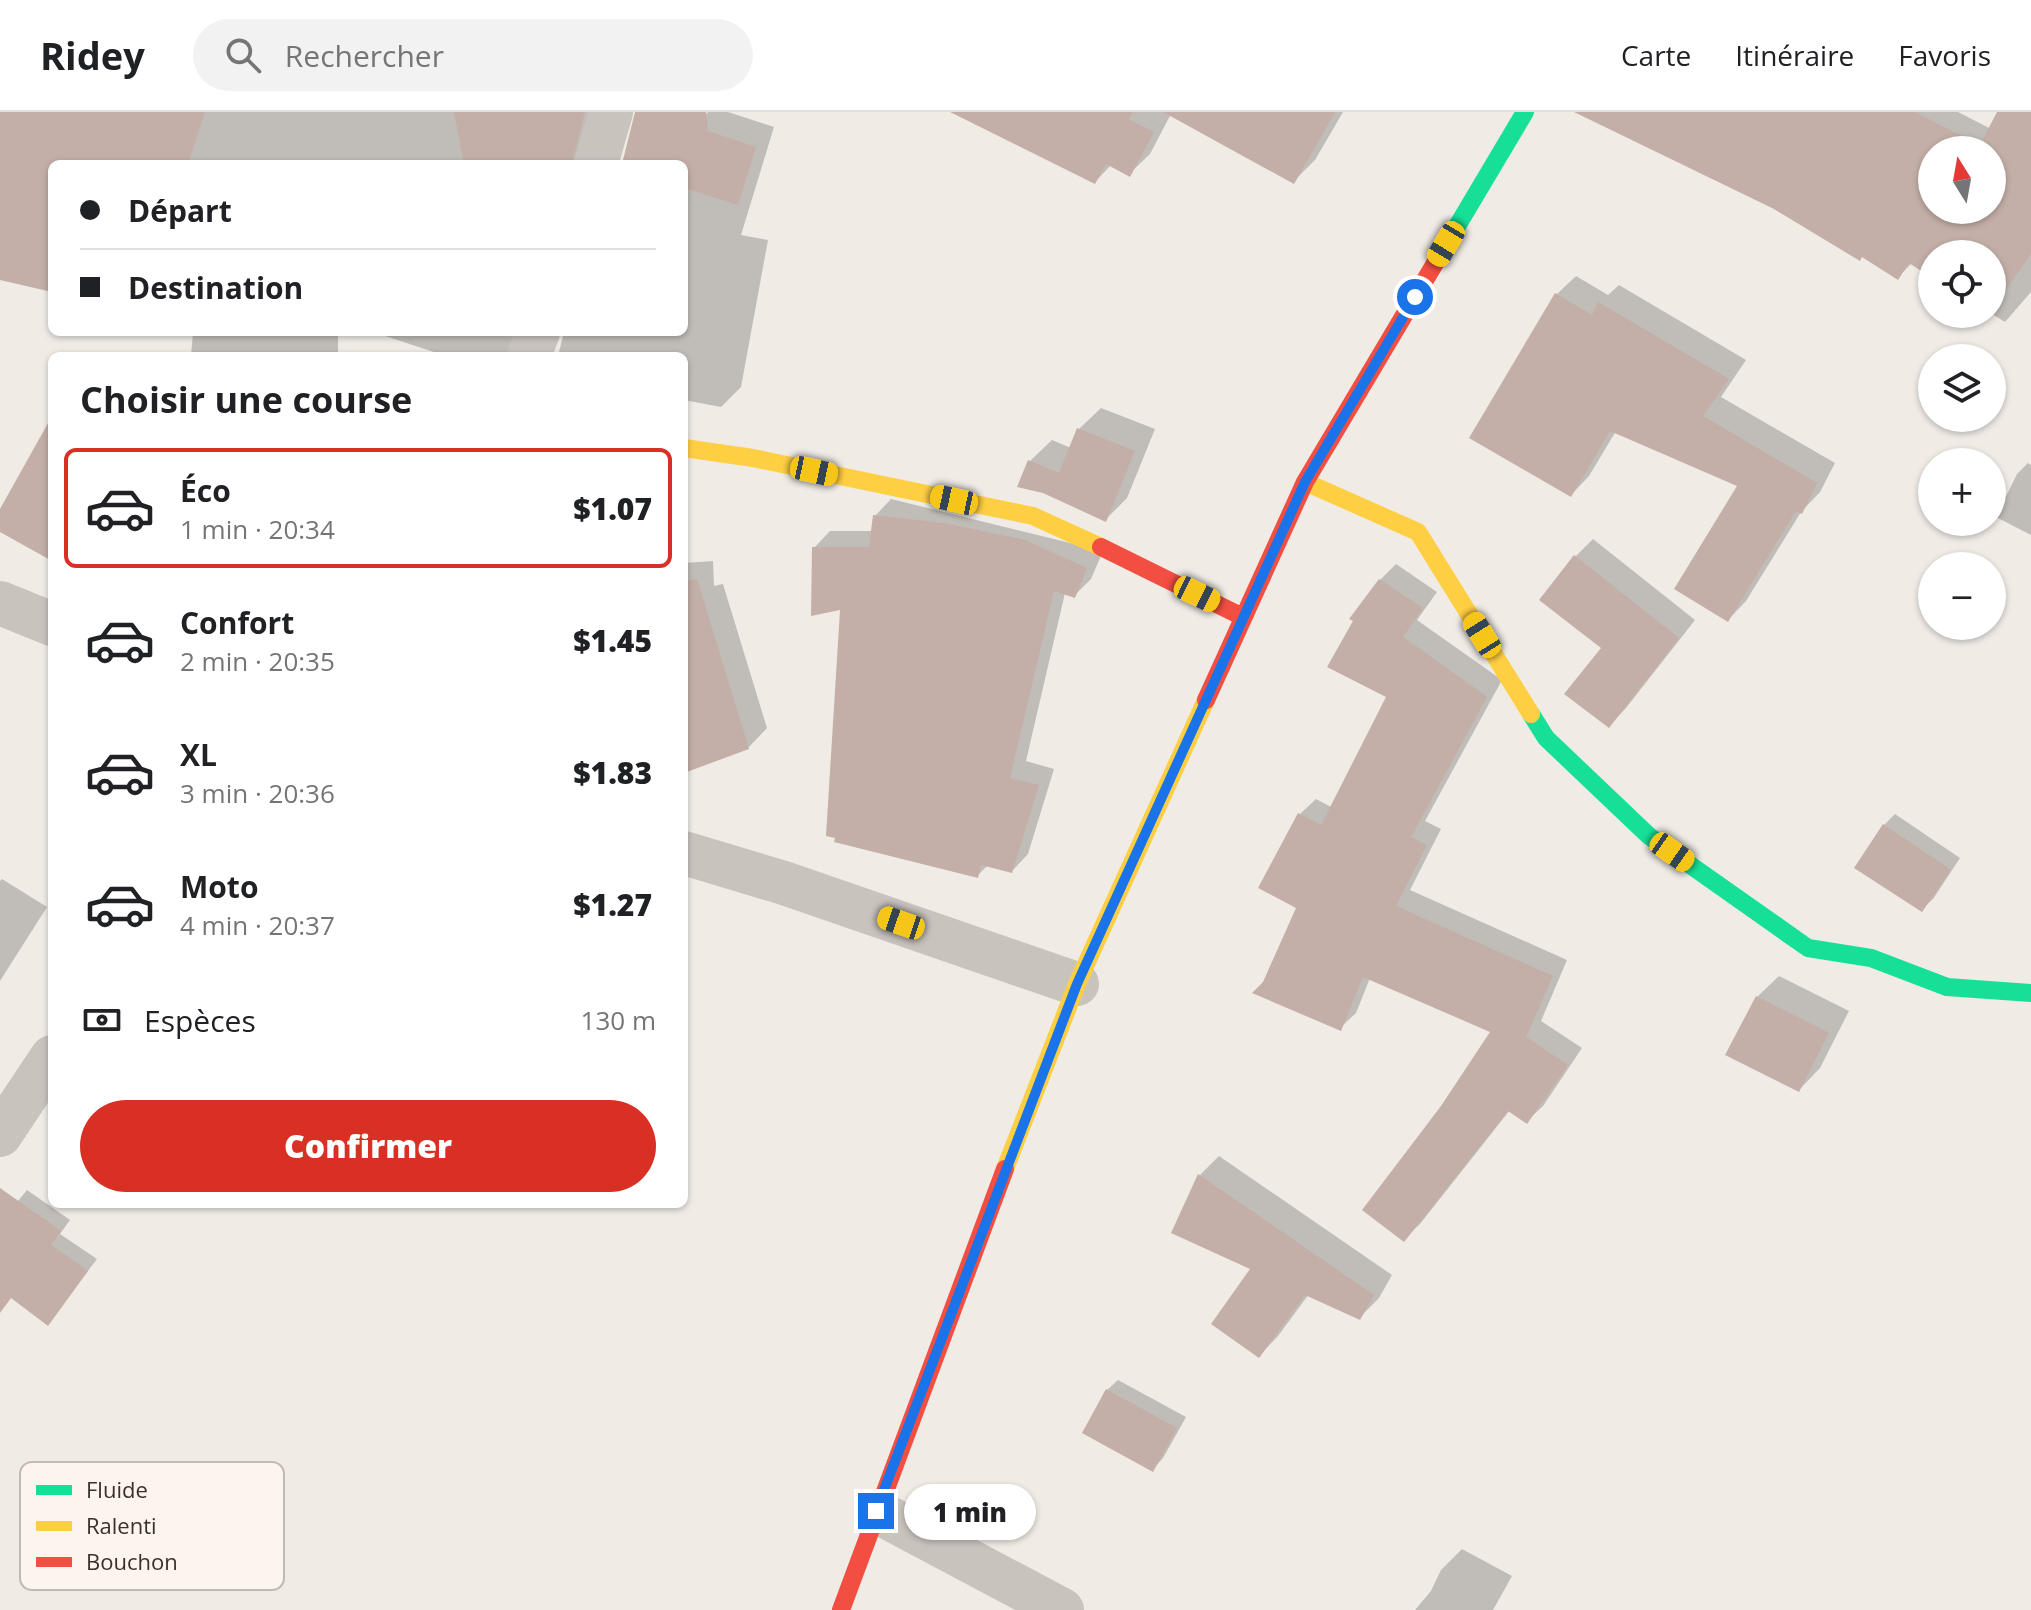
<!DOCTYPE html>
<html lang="fr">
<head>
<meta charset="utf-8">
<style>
  body { margin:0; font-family:"Open Sans",sans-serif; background:#f2f2f2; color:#202124; height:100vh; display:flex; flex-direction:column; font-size:30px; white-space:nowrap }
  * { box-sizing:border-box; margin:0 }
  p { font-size:26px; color:#757577 }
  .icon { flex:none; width:44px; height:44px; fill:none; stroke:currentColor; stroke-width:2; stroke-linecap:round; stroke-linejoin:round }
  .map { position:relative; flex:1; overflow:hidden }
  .details { position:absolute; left:48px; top:240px; width:640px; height:856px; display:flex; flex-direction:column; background:#fff; border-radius:12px; box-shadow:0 2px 6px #0004 }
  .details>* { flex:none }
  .hud { position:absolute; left:48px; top:48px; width:640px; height:176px; border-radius:12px; box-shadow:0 2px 6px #0004; display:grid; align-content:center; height:176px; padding:0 32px; background:#fff }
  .needle { width:52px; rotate:349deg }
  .tools { position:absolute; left:1918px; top:24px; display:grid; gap:16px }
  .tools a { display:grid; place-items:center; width:88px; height:88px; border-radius:50%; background:#fff; box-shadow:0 2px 6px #0004; font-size:40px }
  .end { position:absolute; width:36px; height:36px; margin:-18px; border:10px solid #1a73e8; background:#fff; box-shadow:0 0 0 4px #fff }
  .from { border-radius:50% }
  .bubble { position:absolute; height:56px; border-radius:28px; background:#fff; box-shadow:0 2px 6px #0004; font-size:26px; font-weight:800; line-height:56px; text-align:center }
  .car { position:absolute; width:24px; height:48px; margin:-24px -12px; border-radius:10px; box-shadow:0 0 6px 2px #0007; background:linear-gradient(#f5c518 24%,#345 0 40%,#f5c518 0 76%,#345 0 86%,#f5c518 0) }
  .hud b { display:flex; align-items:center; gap:28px; height:76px; font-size:30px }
  .hud b+b { border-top:2px solid #e0e0e0 }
  .hud i { width:20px; height:20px; background:#202124 }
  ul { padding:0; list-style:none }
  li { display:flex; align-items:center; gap:24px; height:120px; margin:0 16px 12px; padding:0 16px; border:4px solid transparent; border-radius:12px }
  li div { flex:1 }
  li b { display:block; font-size:30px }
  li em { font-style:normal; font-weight:800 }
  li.selected { border-color:#d93025 }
  li>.icon { width:72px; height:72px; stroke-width:1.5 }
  h2 { padding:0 32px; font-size:36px; line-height:96px }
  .pay { display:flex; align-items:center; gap:20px; height:88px; padding:0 32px; font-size:30px }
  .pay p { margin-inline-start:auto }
  .action { display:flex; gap:16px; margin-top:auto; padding:16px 32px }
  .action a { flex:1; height:92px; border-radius:48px; background:#d93025; color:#fff; font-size:32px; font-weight:800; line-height:92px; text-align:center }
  header { display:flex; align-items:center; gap:48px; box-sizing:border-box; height:112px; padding:0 40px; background:#fff; border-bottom:2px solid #e0e0e0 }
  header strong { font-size:38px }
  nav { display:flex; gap:44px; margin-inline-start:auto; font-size:28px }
  .search { width:560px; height:72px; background:#f2f2f2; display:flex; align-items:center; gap:20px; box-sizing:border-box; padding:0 28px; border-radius:44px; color:#757577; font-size:30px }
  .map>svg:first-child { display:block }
  .shadow { fill:#0003; fill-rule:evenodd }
  .building { fill:#c3afa7; fill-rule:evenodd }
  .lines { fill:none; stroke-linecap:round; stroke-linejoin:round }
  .street { stroke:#c9c3be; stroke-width:44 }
  .fast { stroke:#16e098; stroke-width:18 }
  .slow { stroke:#ffcf43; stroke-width:18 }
  .jam { stroke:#f24e42; stroke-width:18 }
  .route { stroke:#1a73e8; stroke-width:10 }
  .key { fill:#fbf5ee; stroke:#c1bab4; stroke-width:2 }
  .key-label { font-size:22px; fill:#3b302b }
</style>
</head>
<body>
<header>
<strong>Ridey</strong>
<div class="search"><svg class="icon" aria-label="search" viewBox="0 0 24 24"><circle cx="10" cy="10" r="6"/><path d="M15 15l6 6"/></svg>Rechercher</div>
<nav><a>Carte</a><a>Itinéraire</a><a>Favoris</a></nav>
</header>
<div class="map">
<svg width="2031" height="1498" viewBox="0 0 2031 1498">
  <rect width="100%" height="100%" fill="#f0ebe5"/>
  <path class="shadow" d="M 0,0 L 598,0 L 601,52 L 52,52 L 52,178 L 0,166 Z
    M 644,0 L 689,0 L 703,5 L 708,0 L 728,0 L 774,15 L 741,123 L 768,128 L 741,275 L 721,295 L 684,288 L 684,244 L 558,244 L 564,220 L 684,220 L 684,52 L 624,52 Z
    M 1016,0 L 1172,0 L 1150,42 L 1129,62 L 1112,52 L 1095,70 Z
    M 1235,0 L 1343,0 L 1315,48 L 1294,69 Z
    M 1668,0 L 1958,0 L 1991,17 L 1999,0 L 2031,0 L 2031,180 L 2005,210 L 1992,202 L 1992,142 L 1932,142 L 1932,164 L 1912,151 L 1898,165 ZM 1932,38 L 1992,38 L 1992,98 L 1932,98 Z
    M 1576,164 L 1608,183 L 1619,173 L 1746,248 L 1721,285 L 1835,351 L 1820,380 L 1801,400 L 1746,489 L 1728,508 L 1740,373 L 1616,319 L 1589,364 L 1571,383 L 1557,182 Z
    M 193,220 L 338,220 L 338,244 L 191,244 Z
    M 373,220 L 524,220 L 534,244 L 446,244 Z
    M 1101,296 L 1155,317 L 1127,386 L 1106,407 L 1030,349 L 1052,328 L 1071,336 L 1079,317 Z
    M 2028,351 L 2031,353 L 2031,423 L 1996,405 L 2017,362 Z
    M 891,387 L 1103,439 L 1091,467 L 1074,484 L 1065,481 L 1026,649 L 1054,657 L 1028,742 L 1012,759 L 988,753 L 978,763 L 814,436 L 830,419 L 873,419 L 875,404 Z
    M 1593,427 L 1695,508 L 1626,596 L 1609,614 L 1603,535 L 1576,444 Z
    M 713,449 L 714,474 L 723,472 L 767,616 L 748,636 L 684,659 L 684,451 Z
    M 1396,452 L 1437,480 L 1417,508 L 1502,568 L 1425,709 L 1441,717 L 1410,778 L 1567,848 L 1541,909 L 1582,936 L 1543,994 L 1527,1009 L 1510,998 L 1420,1112 L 1404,1127 L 1443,995 L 1493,919 L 1370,866 L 1356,901 L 1340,916 L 1265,871 L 1299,795 L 1300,702 L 1316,687 L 1333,696 L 1388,584 L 1380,468 Z
    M 1895,702 L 1960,746 L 1933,787 L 1922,797 L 1884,713 Z
    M 2,767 L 47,795 L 0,869 L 0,769 Z
    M 1779,864 L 1849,899 L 1820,956 L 1799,978 L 1757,885 Z
    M 1219,1044 L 1392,1163 L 1379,1186 L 1360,1205 L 1309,1182 L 1278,1224 L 1259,1244 L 1253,1157 L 1200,1063 Z
    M 27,1078 L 70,1108 L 60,1122 L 97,1147 L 48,1211 L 0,1176 L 0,1111 Z
    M 1118,1268 L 1186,1305 L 1163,1346 L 1153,1357 L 1107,1278 Z
    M 1462,1437 L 1512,1464 L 1493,1498 L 1415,1498 L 1431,1479 L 1441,1458 Z"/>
  <path class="building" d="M 0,0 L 205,0 L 188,52 L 52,52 L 52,180 L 0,168 Z
    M 454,0 L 585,0 L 572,52 L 464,52 Z
    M 635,0 L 706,0 L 708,19 L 756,35 L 738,93 L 684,76 L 684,52 L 622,52 Z
    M 950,0 L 1133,0 L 1129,7 L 1154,20 L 1130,65 L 1106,52 L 1095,72 Z
    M 1163,0 L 1335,0 L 1294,72 Z
    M 1574,0 L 1915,0 L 1980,33 L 1997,0 L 2031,0 L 2031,142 L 1992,197 L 1992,142 L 1932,142 L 1932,166 L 1909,151 L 1898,168 L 1862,145 L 1860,149 L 1774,97 ZM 1932,38 L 1992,38 L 1992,98 L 1932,98 Z
    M 1555,181 L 1592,203 L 1598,190 L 1729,267 L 1703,304 L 1817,371 L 1802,402 L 1796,399 L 1728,510 L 1674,477 L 1737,374 L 1610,319 L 1571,385 L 1469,326 Z
    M 52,304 L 52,449 L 0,420 L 0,397 Z
    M 1077,316 L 1135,339 L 1106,410 L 1043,381 L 1017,375 L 1028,348 L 1059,361 Z
    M 873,403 L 944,411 L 1025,428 L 1087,456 L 1075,486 L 1054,479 L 1010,666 L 1039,673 L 1012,761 L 981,753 L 978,766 L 834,730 L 835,726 L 826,724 L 840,498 L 811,504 L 812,435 L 869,435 Z
    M 1574,443 L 1679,526 L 1609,616 L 1564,582 L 1601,536 L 1539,488 Z
    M 697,467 L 749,637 L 684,661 L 684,469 Z
    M 1379,467 L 1423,496 L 1403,525 L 1487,585 L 1411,725 L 1427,733 L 1396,794 L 1553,864 L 1526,925 L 1568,953 L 1527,1012 L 1508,999 L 1404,1130 L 1362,1098 L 1441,994 L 1490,920 L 1363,865 L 1341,919 L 1252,881 L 1263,870 L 1296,796 L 1258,776 L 1298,701 L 1321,713 L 1386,585 L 1327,555 L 1353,509 L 1349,507 Z
    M 1883,712 L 1951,758 L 1922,800 L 1854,756 Z
    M 1756,884 L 1829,921 L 1799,980 L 1725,943 Z
    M 1198,1062 L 1374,1183 L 1360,1208 L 1305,1183 L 1259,1246 L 1211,1212 L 1250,1157 L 1171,1121 Z
    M 0,1076 L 61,1119 L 51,1133 L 88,1159 L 48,1214 L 11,1186 L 0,1201 Z
    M 1106,1277 L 1177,1316 L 1153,1360 L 1082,1321 Z"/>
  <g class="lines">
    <path class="street" d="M 596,52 L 611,0
      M 529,244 L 538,220
      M 0,491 L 52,512
      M 684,741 L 784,771 L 1077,872
      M 0,1023 L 52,945
      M 876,1399 L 1062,1498"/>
    <path class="fast" d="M 1453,121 L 1525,0
      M 1531,602 L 1546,626 L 1649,724 L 1808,836 L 1871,846 L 1947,875 L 2031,881"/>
    <path class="slow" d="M 684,336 L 753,346 L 1033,404 L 1101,435
      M 1305,370 L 1418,420 L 1531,602
      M 1005,1057 L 1077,872 L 1206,588"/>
    <path class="jam" d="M 1101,435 L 1243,505
      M 1206,588 L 1305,370 L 1453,121
      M 841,1498 L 1005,1057"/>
  </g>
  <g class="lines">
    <path class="route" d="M 876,1399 L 1077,872 L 1305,370 L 1415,185"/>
  </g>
  <rect x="20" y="1350" width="264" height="128" rx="12" class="key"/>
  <rect x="36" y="1373" width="36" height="10" fill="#16e098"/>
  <rect x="36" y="1409" width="36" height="10" fill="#ffcf43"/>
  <rect x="36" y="1445" width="36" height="10" fill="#f24e42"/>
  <g class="key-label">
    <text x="86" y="1386">Fluide</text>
    <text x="86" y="1422">Ralenti</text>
    <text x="86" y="1458">Bouchon</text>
  </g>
</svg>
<div class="tools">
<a><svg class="needle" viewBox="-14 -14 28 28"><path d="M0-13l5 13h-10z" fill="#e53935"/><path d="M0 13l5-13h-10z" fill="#757577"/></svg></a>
<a><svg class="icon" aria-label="locate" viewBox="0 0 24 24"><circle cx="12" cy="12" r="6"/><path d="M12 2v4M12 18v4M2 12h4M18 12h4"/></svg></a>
<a><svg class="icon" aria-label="layers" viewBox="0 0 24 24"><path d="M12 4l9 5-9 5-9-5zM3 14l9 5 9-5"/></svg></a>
<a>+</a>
<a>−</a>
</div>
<i class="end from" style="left:1415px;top:185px"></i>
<i class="end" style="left:876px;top:1399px"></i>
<div class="bubble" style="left:904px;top:1372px;width:132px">1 min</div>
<i class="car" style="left:1446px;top:132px;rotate:211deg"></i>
<i class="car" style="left:814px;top:359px;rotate:102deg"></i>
<i class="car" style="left:954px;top:388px;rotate:282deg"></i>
<i class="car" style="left:1197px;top:482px;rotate:116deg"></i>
<i class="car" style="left:1482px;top:523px;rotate:328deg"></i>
<i class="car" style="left:1672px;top:740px;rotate:125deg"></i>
<i class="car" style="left:901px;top:811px;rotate:289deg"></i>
<div class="hud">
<b><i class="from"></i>Départ</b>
<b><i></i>Destination</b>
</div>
<section class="details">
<h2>Choisir une course</h2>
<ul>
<li class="selected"><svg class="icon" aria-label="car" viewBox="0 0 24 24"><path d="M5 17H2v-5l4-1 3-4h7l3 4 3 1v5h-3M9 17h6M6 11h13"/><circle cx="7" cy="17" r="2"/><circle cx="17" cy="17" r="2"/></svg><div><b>Éco</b><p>1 min · 20:34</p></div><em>$1.07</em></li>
<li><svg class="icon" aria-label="car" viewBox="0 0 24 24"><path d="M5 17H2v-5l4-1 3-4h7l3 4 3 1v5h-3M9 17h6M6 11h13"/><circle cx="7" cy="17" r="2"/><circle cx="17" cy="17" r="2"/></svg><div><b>Confort</b><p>2 min · 20:35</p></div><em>$1.45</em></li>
<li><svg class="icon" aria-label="car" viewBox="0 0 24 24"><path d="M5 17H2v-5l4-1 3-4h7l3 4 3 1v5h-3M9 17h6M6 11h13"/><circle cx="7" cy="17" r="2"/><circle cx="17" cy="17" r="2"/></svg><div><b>XL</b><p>3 min · 20:36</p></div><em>$1.83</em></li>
<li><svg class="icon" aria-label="car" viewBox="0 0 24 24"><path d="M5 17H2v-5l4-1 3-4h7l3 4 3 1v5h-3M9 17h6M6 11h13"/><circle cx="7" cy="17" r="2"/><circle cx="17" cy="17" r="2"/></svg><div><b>Moto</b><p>4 min · 20:37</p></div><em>$1.27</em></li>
</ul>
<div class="pay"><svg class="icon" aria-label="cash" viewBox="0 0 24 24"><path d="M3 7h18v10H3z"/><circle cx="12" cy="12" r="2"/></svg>Espèces<p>130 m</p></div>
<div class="action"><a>Confirmer</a></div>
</section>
</div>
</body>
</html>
